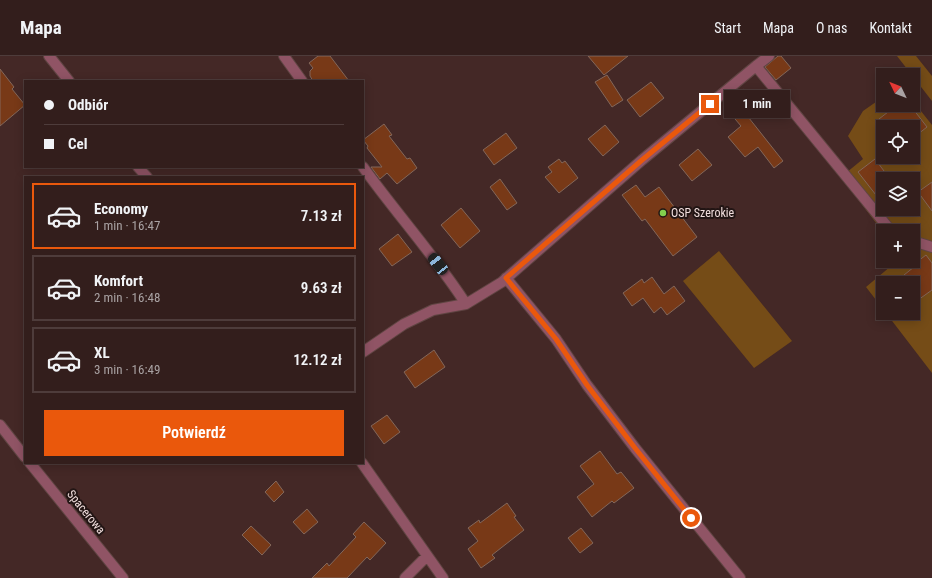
<!DOCTYPE html>
<html lang="pl">
<head>
<meta charset="utf-8">
<style>
  body { margin:0; font-family:"Roboto Condensed",sans-serif; background:#3e2b29; color:#f1f3f6; height:100vh; display:flex; flex-direction:column; font-size:15px; white-space:nowrap }
  * { box-sizing:border-box; margin:0 }
  p { font-size:13px; color:#a9a2a3 }
  .icon { flex:none; width:22px; height:22px; fill:none; stroke:currentColor; stroke-width:2; stroke-linecap:round; stroke-linejoin:round }
  .map { position:relative; flex:1; overflow:hidden }
  .panel { position:absolute; left:24px; top:120px; width:340px; height:288px; display:flex; flex-direction:column; background:#331e1c; border-radius:0px; box-shadow:0 2px 10px #0003,0 0 0 1px #4e3c3b }
  .panel>* { flex:none }
  .top-card { position:absolute; left:24px; top:24px; width:340px; height:88px; border-radius:0px; box-shadow:0 2px 10px #0003,0 0 0 1px #4e3c3b; display:grid; align-content:center; height:88px; padding:0 20px; background:#331e1c }
  .needle { width:26px; rotate:313deg }
  .fabs { position:absolute; left:876px; top:12px; display:grid; gap:8px }
  .fabs a { display:grid; place-items:center; width:44px; height:44px; border-radius:0px; background:#331e1c; box-shadow:0 2px 10px #0003,0 0 0 1px #4e3c3b; font-size:20px }
  .end { position:absolute; width:18px; height:18px; margin:-9px; border:5px solid #ea580c; background:#fff; box-shadow:0 0 0 2px #fff }
  .from { border-radius:50% }
  .bubble { position:absolute; height:28px; border-radius:0px; background:#331e1c; box-shadow:0 2px 10px #0003,0 0 0 1px #4e3c3b; font-size:13px; font-weight:600; line-height:28px; text-align:center }
  .car { position:absolute; width:12px; height:24px; margin:-12px -6px; border-radius:5px; box-shadow:0 0 3px 1px #0007; background:linear-gradient(#222 24%,#8ab4d8 0 40%,#222 0 76%,#8ab4d8 0 86%,#222 0) }
  .top-card b { display:flex; align-items:center; gap:14px; height:38px; font-size:15px }
  .top-card b+b { border-top:1px solid #4e3c3b }
  .top-card i { width:10px; height:10px; background:#f1f3f6 }
  ul { padding:7px 0 0; list-style:none }
  li { display:flex; align-items:center; gap:12px; height:66px; margin:0 8px 6px; padding:0 12px; border:2px solid #4e3c3b; border-radius:0px }
  li div { flex:1 }
  li b { display:block; font-size:15px }
  li em { font-style:normal; font-weight:600 }
  li.current { border-color:#ea580c }
  li>.icon { width:36px; height:36px; stroke-width:1.5 }
  .action { display:flex; gap:8px; margin-top:auto; padding:8px 20px }
  .action a { flex:1; height:46px; border-radius:0px; background:#ea580c; color:#fff; font-size:16px; font-weight:600; line-height:46px; text-align:center }
  header { display:flex; align-items:center; gap:24px; box-sizing:border-box; height:56px; padding:0 20px; background:#331e1c; border-bottom:1px solid #4e3c3b }
  header strong { font-size:19px }
  nav { display:flex; gap:22px; margin-inline-start:auto; font-size:14px }
  .map>svg:first-child { display:block }
  .green { fill:#754c17; fill-rule:evenodd }
  .building { fill:#783917; stroke:#83675a }
  .lines { fill:none; stroke-linecap:round; stroke-linejoin:round }
  .minor-casing { stroke:#604543; stroke-width:12 }
  .minor { stroke:#905465; stroke-width:10 }
  .route { stroke:#ea580c; stroke-width:5 }
  .poi-dot { fill:#83d04e; stroke:#221514; stroke-width:1.5 }
  .labels { text-anchor:middle; stroke-width:4; stroke-linejoin:round; paint-order:stroke }
  .poi-label { font-size:12px; fill:#f1dedd; stroke:#221514; text-anchor:start }
  .street-label { font-size:12px; fill:#f1dedd; stroke:#221514 }
</style>
</head>
<body>
<header>
<strong>Mapa</strong>
<nav><a>Start</a><a>Mapa</a><a>O nas</a><a>Kontakt</a></nav>
</header>
<div class="map">
<svg width="932" height="522" viewBox="0 0 932 522">
  <rect width="100%" height="100%" fill="#442826"/>
  <path class="green" d="M 897,0 L 916,0 L 932,20 L 932,45 Z
    M 883,41 L 883,49 L 913,49 L 913,45 L 932,69 L 932,317 L 886,257 L 913,257 L 913,227 L 883,227 L 883,253 L 866,231 L 897,205 L 913,205 L 913,175 L 883,175 L 883,176 L 841,121 L 863,103 L 848,80 L 863,55 ZM 883,71 L 913,71 L 913,101 L 883,101 ZM 883,123 L 913,123 L 913,153 L 883,153 Z
    M 719,195 L 792,285 L 754,312 L 683,225 Z"/>
  <path class="building" d="M 318,0 L 330,0 L 349,25 L 313,25 L 310,20 L 310,15 L 313,12 L 309,7 Z
    M 588,0 L 628,0 L 604,19 Z
    M 778,0 L 781,0 L 791,12 L 776,24 L 765,11 Z
    M 0,13 L 14,31 L 12,33 L 25,49 L 0,70 Z
    M 607,19 L 623,44 L 612,51 L 595,26 Z
    M 651,26 L 664,42 L 640,61 L 627,44 Z
    M 744,33 L 752,42 L 750,43 L 755,49 L 745,57 L 783,105 L 774,112 L 758,91 L 745,101 L 728,81 L 741,70 L 724,50 Z
    M 897,49 L 910,49 L 927,71 L 913,82 L 913,71 L 886,71 L 879,63 Z
    M 384,68 L 392,79 L 389,80 L 407,103 L 410,102 L 417,112 L 397,128 L 387,117 L 380,123 L 371,111 L 382,111 L 367,92 L 368,90 L 363,84 Z
    M 605,69 L 619,86 L 603,100 L 588,83 Z
    M 506,77 L 517,92 L 494,109 L 483,94 Z
    M 698,93 L 712,109 L 692,125 L 679,109 Z
    M 559,103 L 562,107 L 565,105 L 578,122 L 559,137 L 545,121 L 552,116 L 548,111 Z
    M 875,103 L 890,123 L 883,123 L 883,148 L 858,116 Z
    M 500,123 L 517,147 L 507,154 L 490,131 Z
    M 932,126 L 932,155 L 918,136 Z
    M 636,129 L 645,141 L 659,131 L 697,181 L 673,200 L 645,163 L 642,165 L 622,139 Z
    M 461,152 L 480,175 L 460,192 L 441,169 Z
    M 398,178 L 412,196 L 392,210 L 379,193 Z
    M 926,199 L 932,207 L 932,234 L 918,244 L 913,237 L 913,227 L 910,227 L 904,219 L 914,211 L 913,209 Z
    M 652,221 L 664,238 L 674,230 L 685,245 L 667,259 L 661,251 L 654,257 L 643,242 L 632,250 L 623,237 L 642,223 L 644,227 Z
    M 434,294 L 445,311 L 415,332 L 404,316 Z
    M 387,359 L 400,376 L 384,388 L 371,370 Z
    M 600,395 L 617,418 L 621,416 L 634,432 L 614,447 L 612,445 L 592,461 L 577,441 L 594,428 L 580,410 Z
    M 276,425 L 284,436 L 274,446 L 265,436 Z
    M 507,447 L 516,460 L 514,461 L 524,474 L 492,499 L 495,502 L 481,512 L 468,493 L 478,485 L 468,472 L 479,464 L 480,467 Z
    M 307,453 L 318,466 L 304,478 L 293,466 Z
    M 364,466 L 386,487 L 370,504 L 367,501 L 347,522 L 312,522 L 327,507 L 329,510 L 356,481 L 353,478 Z
    M 251,470 L 271,489 L 262,499 L 242,479 Z
    M 581,472 L 593,487 L 580,497 L 568,482 Z"/>
  <g class="lines">
    <defs>
      <path id="minor" d="M 49,0 L 69,25
        M 284,0 L 302,25
        M 756,10 L 891,175
        M 138,111 L 147,121
        M 363,111 C 396,157 435,200 466,248
        M 913,185 L 932,191
        M 506,222 L 556,283 L 587,329 L 635,392 L 740,522
        M 363,296 L 404,268 L 433,254 L 466,248 L 502,226 L 642,104 L 756,10 L 769,0
        M 0,369 L 25,401
        M 30,407 L 123,522
        M 362,407 L 443,522
        M 405,522 L 427,500"/>
    </defs>
    <use href="#minor" class="minor-casing"/>
    <use href="#minor" class="minor"/>
  </g>
  <g class="lines">
    <path class="route" d="M 691,462 L 635,392 L 587,329 L 556,283 L 506,222 L 642,104 L 710,48"/>
  </g>
  <circle class="poi-dot" cx="663" cy="157" r="4"/>
  <g class="labels">
    <g class="poi-label">
      <text x="671" y="161">OSP Szerokie</text>
    </g>
    <g class="street-label">
      <text transform="translate(86 456) rotate(51)" y="4">Spacerowa</text>
    </g>
  </g>
</svg>
<div class="fabs">
<a><svg class="needle" viewBox="-14 -14 28 28"><path d="M0-13l5 13h-10z" fill="#e53935"/><path d="M0 13l5-13h-10z" fill="#a9a2a3"/></svg></a>
<a><svg class="icon" aria-label="locate" viewBox="0 0 24 24"><circle cx="12" cy="12" r="6"/><path d="M12 2v4M12 18v4M2 12h4M18 12h4"/></svg></a>
<a><svg class="icon" aria-label="layers" viewBox="0 0 24 24"><path d="M12 4l9 5-9 5-9-5zM3 14l9 5 9-5"/></svg></a>
<a>+</a>
<a>−</a>
</div>
<i class="end from" style="left:691px;top:462px"></i>
<i class="end" style="left:710px;top:48px"></i>
<div class="bubble" style="left:724px;top:34px;width:66px">1 min</div>
<i class="car" style="left:438px;top:208px;rotate:322deg"></i>
<div class="top-card">
<b><i class="from"></i>Odbiór</b>
<b><i></i>Cel</b>
</div>
<section class="panel">
<ul>
<li class="current"><svg class="icon" aria-label="car" viewBox="0 0 24 24"><path d="M5 17H2v-5l4-1 3-4h7l3 4 3 1v5h-3M9 17h6M6 11h13"/><circle cx="7" cy="17" r="2"/><circle cx="17" cy="17" r="2"/></svg><div><b>Economy</b><p>1 min · 16:47</p></div><em>7.13 zł</em></li>
<li><svg class="icon" aria-label="car" viewBox="0 0 24 24"><path d="M5 17H2v-5l4-1 3-4h7l3 4 3 1v5h-3M9 17h6M6 11h13"/><circle cx="7" cy="17" r="2"/><circle cx="17" cy="17" r="2"/></svg><div><b>Komfort</b><p>2 min · 16:48</p></div><em>9.63 zł</em></li>
<li><svg class="icon" aria-label="car" viewBox="0 0 24 24"><path d="M5 17H2v-5l4-1 3-4h7l3 4 3 1v5h-3M9 17h6M6 11h13"/><circle cx="7" cy="17" r="2"/><circle cx="17" cy="17" r="2"/></svg><div><b>XL</b><p>3 min · 16:49</p></div><em>12.12 zł</em></li>
</ul>
<div class="action"><a>Potwierdź</a></div>
</section>
</div>
</body>
</html>
